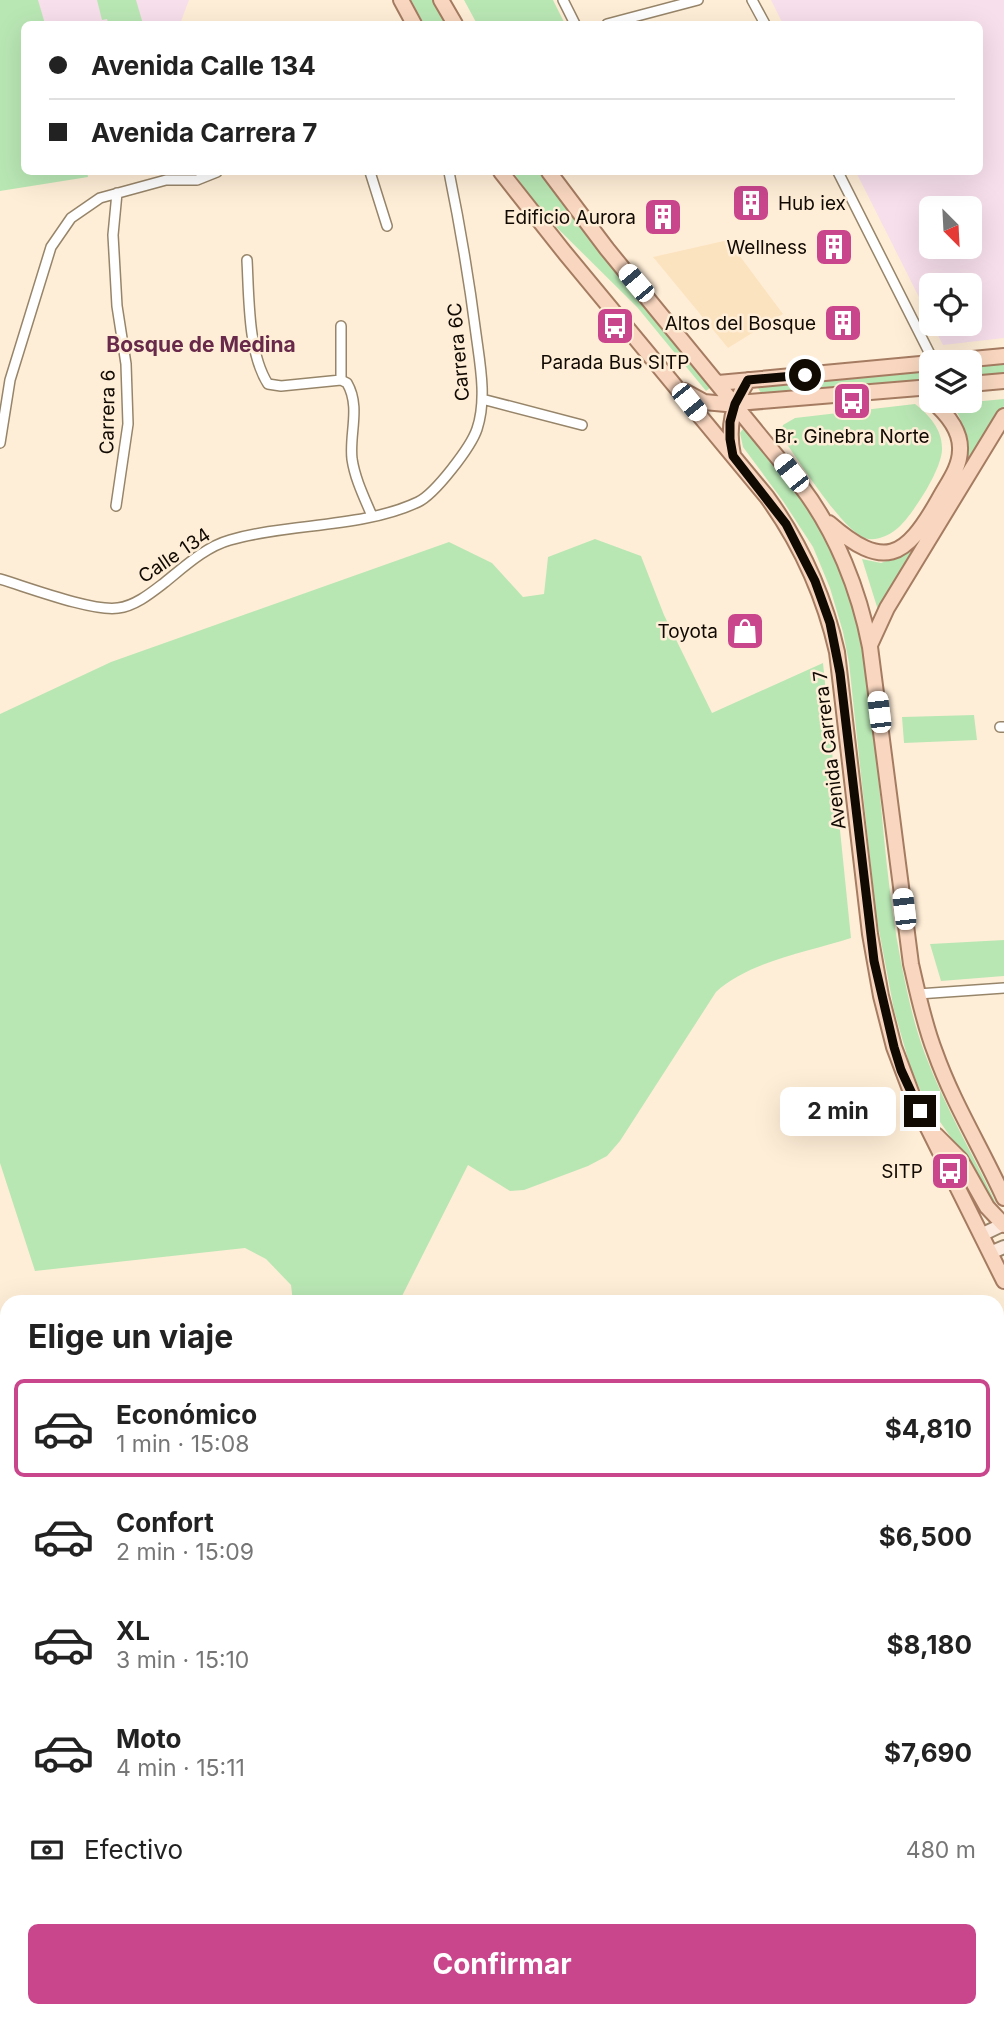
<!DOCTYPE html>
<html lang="es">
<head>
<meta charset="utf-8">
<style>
  body { margin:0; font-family:Inter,sans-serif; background:#f2f2f2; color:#222; height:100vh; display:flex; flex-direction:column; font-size:26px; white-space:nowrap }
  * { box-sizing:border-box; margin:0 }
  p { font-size:23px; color:#767676 }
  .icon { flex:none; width:38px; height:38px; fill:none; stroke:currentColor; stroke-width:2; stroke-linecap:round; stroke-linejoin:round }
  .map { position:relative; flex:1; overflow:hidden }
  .panel { position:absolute; left:0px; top:1295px; width:1004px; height:723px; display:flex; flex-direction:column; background:#fff; border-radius:21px 21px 0 0; box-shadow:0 7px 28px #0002 }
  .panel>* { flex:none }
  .hud { position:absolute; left:21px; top:21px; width:962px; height:154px; border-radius:10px; box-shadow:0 7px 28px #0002; display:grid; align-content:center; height:154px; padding:0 28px; background:#fff }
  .needle { width:46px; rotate:156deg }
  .buttons { position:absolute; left:919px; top:196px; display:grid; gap:14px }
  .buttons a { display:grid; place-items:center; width:63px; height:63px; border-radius:10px; background:#fff; box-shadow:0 7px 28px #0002; font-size:35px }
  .end { position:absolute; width:32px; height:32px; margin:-16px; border:9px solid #110a03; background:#fff; box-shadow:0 0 0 4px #fff }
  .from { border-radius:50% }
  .bubble { position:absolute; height:49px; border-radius:10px; background:#fff; box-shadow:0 7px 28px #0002; font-size:23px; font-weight:700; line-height:49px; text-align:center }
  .car { position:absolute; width:21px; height:42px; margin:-21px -10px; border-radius:9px; box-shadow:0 0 5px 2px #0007; background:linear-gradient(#fff 24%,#345 0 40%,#fff 0 76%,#345 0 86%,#fff 0) }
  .hud b { display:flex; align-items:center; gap:24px; height:66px; font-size:26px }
  .hud b+b { border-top:2px solid #e0e0e0 }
  .hud i { width:18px; height:18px; background:#222 }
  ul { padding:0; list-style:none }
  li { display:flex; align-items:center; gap:21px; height:98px; margin:0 14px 10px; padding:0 14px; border:4px solid transparent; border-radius:10px }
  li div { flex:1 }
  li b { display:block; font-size:26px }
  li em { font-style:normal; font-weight:700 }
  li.on { border-color:#c9468d }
  li>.icon { width:63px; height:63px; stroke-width:1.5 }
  h2 { padding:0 28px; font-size:32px; line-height:84px }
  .pay { display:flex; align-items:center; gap:18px; height:77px; padding:0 28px; font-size:26px }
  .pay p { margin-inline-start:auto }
  .cta { display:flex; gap:14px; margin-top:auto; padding:14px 28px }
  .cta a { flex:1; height:80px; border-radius:10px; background:#c9468d; color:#fff; font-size:28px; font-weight:700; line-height:80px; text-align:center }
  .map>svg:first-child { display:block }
  .built { fill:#fce3c0 }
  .education { fill:#f7dfeb; fill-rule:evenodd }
  .green { fill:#b9e7b4 }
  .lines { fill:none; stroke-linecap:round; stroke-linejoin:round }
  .street-casing { stroke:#97856a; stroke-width:12 }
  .secondary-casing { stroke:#97856a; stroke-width:16 }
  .primary-casing { stroke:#a57c62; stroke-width:18 }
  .street { stroke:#fff; stroke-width:9 }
  .secondary { stroke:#fceadf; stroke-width:12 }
  .primary { stroke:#f8d6bf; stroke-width:14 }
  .route { stroke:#110a03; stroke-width:9 }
  .labels { text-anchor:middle; stroke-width:5; stroke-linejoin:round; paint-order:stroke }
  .poi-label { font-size:19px; fill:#110a03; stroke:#ffeed7; text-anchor:end }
  .street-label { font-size:19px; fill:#110a03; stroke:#ffeed7 }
  .neighbourhood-label { font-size:21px; font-weight:bold; fill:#69294a; stroke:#ffeed7 }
</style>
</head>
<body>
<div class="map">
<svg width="1004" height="2017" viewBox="0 0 1004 2017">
  <rect width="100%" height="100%" fill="#ffeed7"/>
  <path class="built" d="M 728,240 L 783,314 L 728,348 L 653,257 Z"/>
  <path class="education" d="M 37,0 L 189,0 L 180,24 L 44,24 Z
    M 771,0 L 1004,0 L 1004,338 L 943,345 L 932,324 L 970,324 L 970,285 L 931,285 L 931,321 L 856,172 L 980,172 L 980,24 L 783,24 ZM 931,208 L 970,208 L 970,247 L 931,247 Z"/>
  <path class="green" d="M 0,0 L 38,0 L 45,24 L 24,24 L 24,172 L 87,172 L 88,177 L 0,191 Z
    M 97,0 L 136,0 L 143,24 L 108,24 L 107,19 L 102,20 Z
    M 411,0 L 436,0 L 450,24 L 424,24 Z
    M 464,0 L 553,0 L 565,24 L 477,24 Z
    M 513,172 L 542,172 L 711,387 L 706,391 L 637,307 L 543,214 Z
    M 1004,363 L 1004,377 L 970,380 L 970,366 Z
    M 931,370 L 931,383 L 762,395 L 757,386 Z
    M 1004,399 L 1004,406 L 965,463 C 968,439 965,424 952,404 Z
    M 915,404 C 929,415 942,429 942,448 C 943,468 913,514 899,527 C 891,535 875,542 865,538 C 843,531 799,461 784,440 L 781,433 L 783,425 L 795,418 Z
    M 745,426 C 776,465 813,504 833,551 C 853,597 862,644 869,694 C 881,783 884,874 901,962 C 907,992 914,1025 925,1054 C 945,1108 976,1159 1000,1212 L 994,1206 L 966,1159 L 924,1099 L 910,1066 L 894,1010 L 876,915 L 849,663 L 843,632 L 830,588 L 813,547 L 783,501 L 743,447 L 740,433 Z
    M 595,539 L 641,556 L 664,615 L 712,713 L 823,663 L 851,938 C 808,952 750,961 716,992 L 620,1141 L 607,1156 L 588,1166 L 524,1190 L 510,1191 L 468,1165 L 399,1302 L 293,1302 L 291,1285 L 266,1259 L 245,1248 L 35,1271 L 0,1163 L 0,714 L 111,662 L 449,542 L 492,563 L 523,597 L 544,594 L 548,557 Z
    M 913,551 L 878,610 L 862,559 L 881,563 Z
    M 974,715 L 977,740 L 904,743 L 902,717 Z
    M 1004,940 L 1004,976 L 941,981 L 930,944 Z
    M 0,1849 L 7,1849 L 7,2011 L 197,2011 L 205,2017 L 0,2017 Z"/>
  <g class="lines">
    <defs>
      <path id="street" d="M 563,0 L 575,24
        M 752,0 L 765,24
        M 607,24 L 698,0
        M 370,172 L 387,226
        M 838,172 L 934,362
        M 247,260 C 249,297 248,353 268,384 L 281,386 L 341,380
        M 341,380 L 347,383 C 361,407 349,434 352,459 C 355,479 364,497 372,516
        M 341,380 L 341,326
        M 482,399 L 582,425
        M 0,443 L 10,380 L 51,247 L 71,218 L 100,198 L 166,180 L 197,180 L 217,172
        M 116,506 L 128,424 L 126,364 L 117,306 L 113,235 L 117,193
        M 0,579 C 27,587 93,612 118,608 C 135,606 151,593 164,583 C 184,567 205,547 230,540 C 289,523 363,528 418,502 C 435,494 471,447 477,429 C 487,399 480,364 476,334 C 469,279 460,226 449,172
        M 1000,727 L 1004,727
        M 918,994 L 1004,988"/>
      <path id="secondary" d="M 981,1235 L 1004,1224
        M 990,1253 L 1004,1247"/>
      <path id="primary" d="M 401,0 L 414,24
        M 441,0 L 455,24
        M 501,172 L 565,253 L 767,497 C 801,544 824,595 837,652 L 870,934 L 881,996 L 894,1047 L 914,1100 L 1004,1281
        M 549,172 L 607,249 L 801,486 C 836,532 859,590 870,647 L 911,964 C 918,994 924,1024 935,1052 C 953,1103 982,1149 1004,1198
        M 941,362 L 1004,356
        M 718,383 L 931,363
        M 970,384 L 1004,381
        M 684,391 L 704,402 L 726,404 L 931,387
        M 733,455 C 727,427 733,404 748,380
        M 829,523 C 884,571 905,559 939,499 C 947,484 960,468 960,450 C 961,430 946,413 932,401
        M 870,645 L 887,608 L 1004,416
        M 936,1135 L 960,1159 L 987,1207 L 1004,1225"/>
    </defs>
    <use href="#street" class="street-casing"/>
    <use href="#secondary" class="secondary-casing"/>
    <use href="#primary" class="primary-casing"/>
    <use href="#street" class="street"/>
    <use href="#secondary" class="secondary"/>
    <use href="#primary" class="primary"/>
  </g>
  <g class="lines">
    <path class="route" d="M 805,375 L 748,380 L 735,404 L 730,422 L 730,439 L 733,456 L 786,524 L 815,581 L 830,623 L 840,673 L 874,961 L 894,1047 L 901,1070 L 920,1111"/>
  </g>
  <defs>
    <symbol id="building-square" viewBox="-11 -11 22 22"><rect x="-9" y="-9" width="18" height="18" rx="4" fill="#c9468d" stroke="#ffeed7"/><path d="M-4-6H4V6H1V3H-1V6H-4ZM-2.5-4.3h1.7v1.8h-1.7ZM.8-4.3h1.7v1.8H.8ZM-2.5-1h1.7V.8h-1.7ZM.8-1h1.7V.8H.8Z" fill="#fff"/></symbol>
    <symbol id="bus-square" viewBox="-11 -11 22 22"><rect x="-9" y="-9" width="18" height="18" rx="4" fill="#c9468d" stroke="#ffeed7"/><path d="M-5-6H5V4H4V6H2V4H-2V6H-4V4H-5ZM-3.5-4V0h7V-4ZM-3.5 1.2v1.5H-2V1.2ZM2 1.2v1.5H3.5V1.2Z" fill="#fff"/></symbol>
    <symbol id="shop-square" viewBox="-11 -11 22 22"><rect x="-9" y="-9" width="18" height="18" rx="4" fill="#c9468d" stroke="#ffeed7"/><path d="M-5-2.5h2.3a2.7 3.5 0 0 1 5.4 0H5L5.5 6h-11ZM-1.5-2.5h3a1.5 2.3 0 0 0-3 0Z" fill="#fff"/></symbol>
  </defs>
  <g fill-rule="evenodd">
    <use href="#building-square" x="729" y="181" width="44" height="44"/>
    <use href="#building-square" x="641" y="195" width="44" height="44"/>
    <use href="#building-square" x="812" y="225" width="44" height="44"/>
    <use href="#building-square" x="821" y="301" width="44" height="44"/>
    <use href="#bus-square" x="593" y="304" width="44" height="44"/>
    <use href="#bus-square" x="830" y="379" width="44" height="44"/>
    <use href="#shop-square" x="723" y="609" width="44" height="44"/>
    <use href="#bus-square" x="928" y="1149" width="44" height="44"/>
  </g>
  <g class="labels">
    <g class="poi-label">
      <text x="778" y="210" text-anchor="start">Hub iex</text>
      <text x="636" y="224">Edificio Aurora</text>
      <text x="807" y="254">Wellness</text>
      <text x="816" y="330">Altos del Bosque</text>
      <text x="615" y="369" text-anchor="middle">Parada Bus SITP</text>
      <text x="852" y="443" text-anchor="middle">Br. Ginebra Norte</text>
      <text x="718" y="638">Toyota</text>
      <text x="923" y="1178">SITP</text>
    </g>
    <g class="street-label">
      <text transform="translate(458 352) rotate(-95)" y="7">Carrera 6C</text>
      <text transform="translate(107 412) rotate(-89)" y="7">Carrera 6</text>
      <text transform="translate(174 555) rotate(-34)" y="7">Calle 134</text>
      <text transform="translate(829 750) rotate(-97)" y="7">Avenida Carrera 7</text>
    </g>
    <g class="neighbourhood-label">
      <text x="201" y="352">Bosque de Medina</text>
    </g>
  </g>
</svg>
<div class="buttons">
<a><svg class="needle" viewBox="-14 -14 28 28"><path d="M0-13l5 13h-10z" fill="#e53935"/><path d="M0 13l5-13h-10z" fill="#767676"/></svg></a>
<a><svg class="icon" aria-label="locate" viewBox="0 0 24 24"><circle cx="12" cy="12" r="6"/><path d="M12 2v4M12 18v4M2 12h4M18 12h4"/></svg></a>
<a><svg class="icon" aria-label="layers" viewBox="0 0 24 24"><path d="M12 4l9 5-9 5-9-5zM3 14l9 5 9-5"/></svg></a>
</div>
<i class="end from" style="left:805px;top:375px"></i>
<i class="end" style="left:920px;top:1111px"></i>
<div class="bubble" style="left:780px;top:1087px;width:116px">2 min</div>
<i class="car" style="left:636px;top:283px;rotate:320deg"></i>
<i class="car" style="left:689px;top:402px;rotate:141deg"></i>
<i class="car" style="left:791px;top:473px;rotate:322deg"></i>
<i class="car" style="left:879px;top:712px;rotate:353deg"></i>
<i class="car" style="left:904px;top:909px;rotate:353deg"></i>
<div class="hud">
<b><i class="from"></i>Avenida Calle 134</b>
<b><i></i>Avenida Carrera 7</b>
</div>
<section class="panel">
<h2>Elige un viaje</h2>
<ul>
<li class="on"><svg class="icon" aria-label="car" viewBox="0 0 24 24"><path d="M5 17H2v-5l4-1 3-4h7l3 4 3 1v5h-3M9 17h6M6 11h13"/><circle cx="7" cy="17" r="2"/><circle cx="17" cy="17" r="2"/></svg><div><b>Económico</b><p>1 min · 15:08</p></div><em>$4,810</em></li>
<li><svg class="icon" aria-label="car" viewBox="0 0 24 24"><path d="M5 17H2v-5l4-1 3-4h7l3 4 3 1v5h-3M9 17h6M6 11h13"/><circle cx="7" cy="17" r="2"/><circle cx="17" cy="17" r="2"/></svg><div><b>Confort</b><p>2 min · 15:09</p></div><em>$6,500</em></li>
<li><svg class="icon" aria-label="car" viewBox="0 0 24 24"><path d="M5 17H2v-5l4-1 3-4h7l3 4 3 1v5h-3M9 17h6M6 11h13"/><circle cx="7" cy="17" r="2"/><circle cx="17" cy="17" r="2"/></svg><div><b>XL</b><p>3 min · 15:10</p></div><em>$8,180</em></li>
<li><svg class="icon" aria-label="car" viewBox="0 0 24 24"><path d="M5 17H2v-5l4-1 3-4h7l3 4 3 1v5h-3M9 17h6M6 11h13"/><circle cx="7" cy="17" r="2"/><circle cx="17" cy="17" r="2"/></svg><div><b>Moto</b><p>4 min · 15:11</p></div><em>$7,690</em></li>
</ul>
<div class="pay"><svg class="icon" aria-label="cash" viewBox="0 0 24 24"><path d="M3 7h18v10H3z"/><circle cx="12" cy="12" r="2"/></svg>Efectivo<p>480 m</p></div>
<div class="cta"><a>Confirmar</a></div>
</section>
</div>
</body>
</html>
